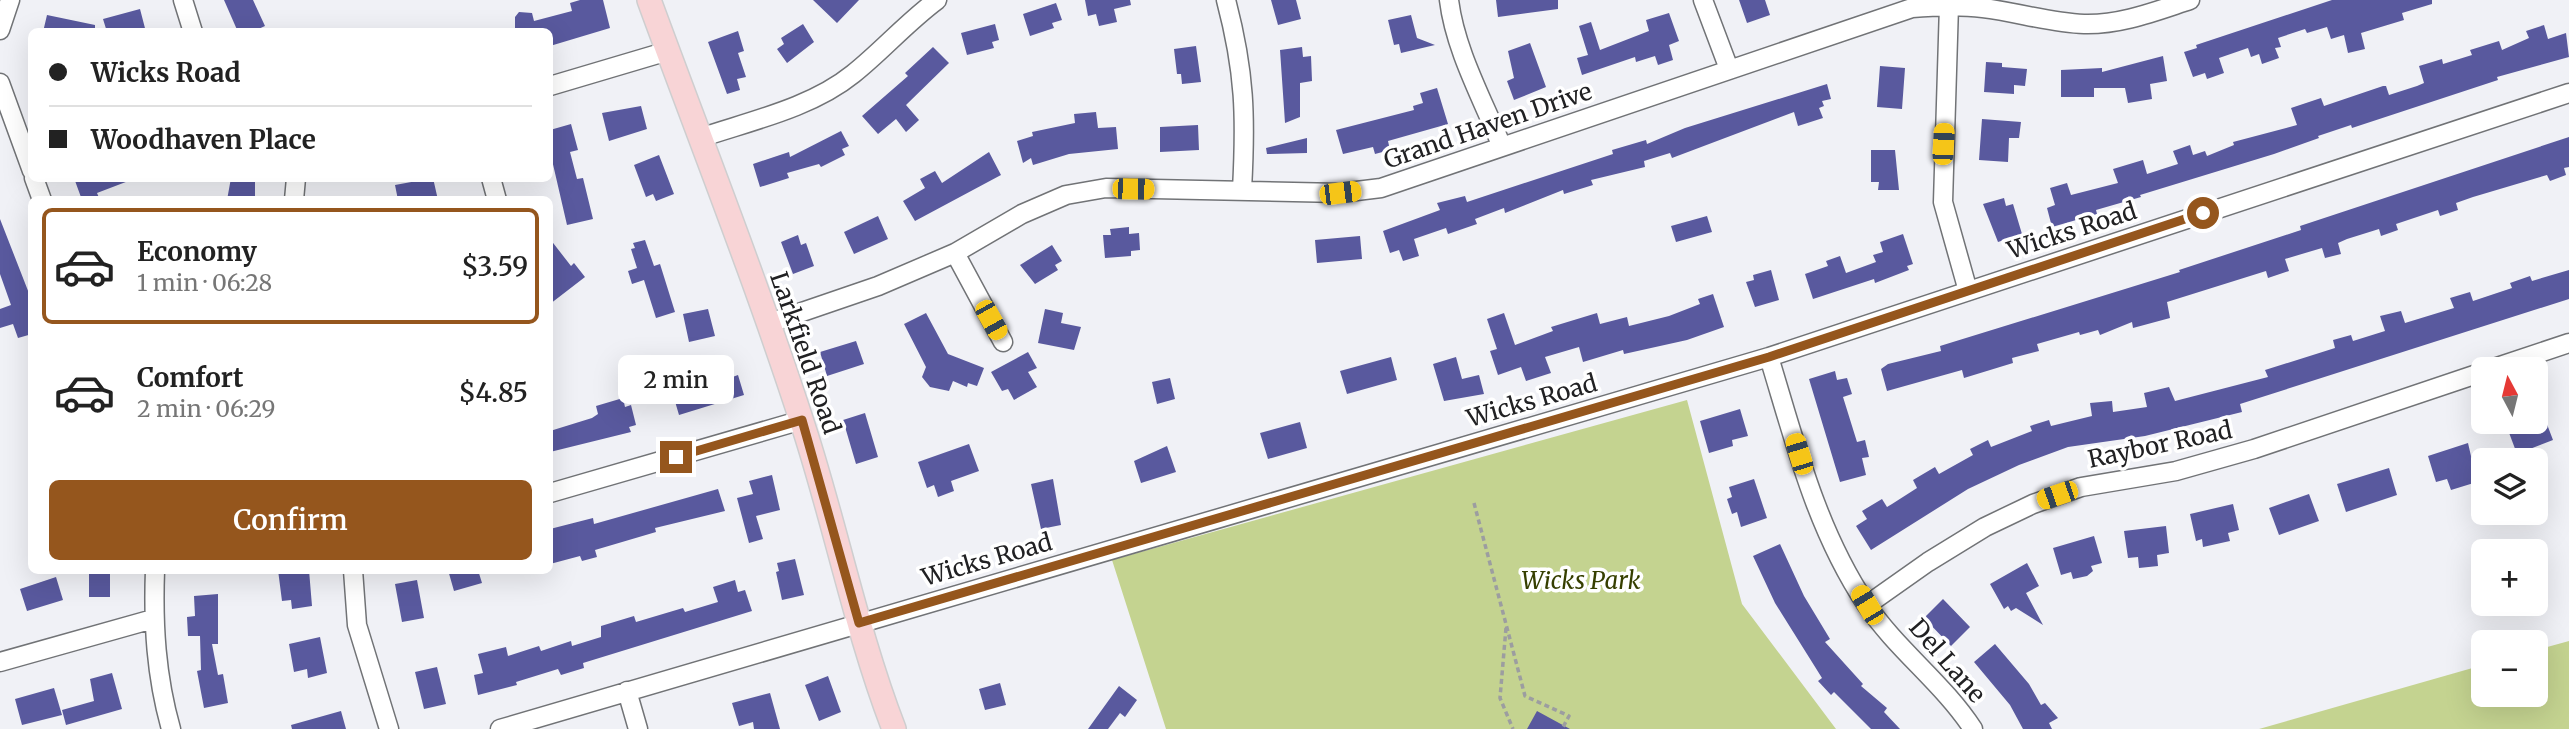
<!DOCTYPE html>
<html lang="en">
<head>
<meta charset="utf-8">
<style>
  body { margin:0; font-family:Merriweather,serif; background:#f2f2f2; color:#222; height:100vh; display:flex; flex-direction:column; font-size:26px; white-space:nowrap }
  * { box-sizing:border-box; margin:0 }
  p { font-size:23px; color:#767676 }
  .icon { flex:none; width:38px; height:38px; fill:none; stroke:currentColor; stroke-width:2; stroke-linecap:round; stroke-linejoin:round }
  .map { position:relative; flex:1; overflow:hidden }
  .side { position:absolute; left:28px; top:196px; width:525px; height:378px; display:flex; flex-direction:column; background:#fff; border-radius:10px; box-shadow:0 7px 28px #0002 }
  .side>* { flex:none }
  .top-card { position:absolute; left:28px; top:28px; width:525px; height:154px; border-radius:10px; box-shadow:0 7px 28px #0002; display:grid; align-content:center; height:154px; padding:0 21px; background:#fff }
  .needle { width:46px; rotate:353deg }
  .tools { position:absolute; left:2471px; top:357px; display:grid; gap:14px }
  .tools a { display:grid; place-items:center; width:77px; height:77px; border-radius:10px; background:#fff; box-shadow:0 7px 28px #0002; font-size:35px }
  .end { position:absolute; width:32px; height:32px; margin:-16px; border:9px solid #95561d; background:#fff; box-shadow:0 0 0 4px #fff }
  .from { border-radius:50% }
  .bubble { position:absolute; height:49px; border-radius:10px; background:#fff; box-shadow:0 7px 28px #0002; font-size:23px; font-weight:600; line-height:49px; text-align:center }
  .car { position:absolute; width:21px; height:42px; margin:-21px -10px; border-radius:9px; box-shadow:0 0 5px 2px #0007; background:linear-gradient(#f5c518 24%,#345 0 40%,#f5c518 0 76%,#345 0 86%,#f5c518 0) }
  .top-card b { display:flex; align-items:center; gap:24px; height:66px; font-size:26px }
  .top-card b+b { border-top:2px solid #e0e0e0 }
  .top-card i { width:18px; height:18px; background:#222 }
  ul { padding:12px 0 0; list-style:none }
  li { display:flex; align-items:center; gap:21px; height:116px; margin:0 14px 10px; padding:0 7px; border:4px solid transparent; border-radius:10px }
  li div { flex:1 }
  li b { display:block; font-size:26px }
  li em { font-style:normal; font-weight:600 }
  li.current { border-color:#95561d }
  li>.icon { width:63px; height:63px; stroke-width:1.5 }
  .action { display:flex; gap:14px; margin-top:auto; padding:14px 21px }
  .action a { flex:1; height:80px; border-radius:10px; background:#95561d; color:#fff; font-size:28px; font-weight:600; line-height:80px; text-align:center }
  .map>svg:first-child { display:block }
  .green { fill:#c4d390 }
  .building { fill:#59599e }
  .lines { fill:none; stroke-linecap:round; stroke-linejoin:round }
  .minor-casing { stroke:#717376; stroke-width:21 }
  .major-casing { stroke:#cececf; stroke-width:26 }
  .path { stroke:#9c9da0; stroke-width:3.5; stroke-dasharray:5 3.5; stroke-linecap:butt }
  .minor { stroke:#fff; stroke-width:18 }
  .major { stroke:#f8d4d6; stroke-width:23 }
  .route { stroke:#95561d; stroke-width:9 }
  .labels { text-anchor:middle; stroke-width:7; stroke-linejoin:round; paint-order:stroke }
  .street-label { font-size:24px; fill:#212123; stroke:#fff }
  .park-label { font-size:24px; font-style:italic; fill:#363f00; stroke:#fff }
</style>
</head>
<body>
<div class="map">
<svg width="2569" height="729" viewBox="0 0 2569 729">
  <rect width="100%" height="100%" fill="#f0f1f6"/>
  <path class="green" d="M 1687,400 L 1742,604 L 1836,729 L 1166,729 L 1112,560 Z
    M 2569,641 L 2569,729 L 2259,729 L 2483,665 L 2483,695 L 2536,695 L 2536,650 Z"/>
  <path class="building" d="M 224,0 L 253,0 L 265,26 L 252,32 L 238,32 Z
    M 580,0 L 603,0 L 610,28 L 550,46 L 550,32 L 515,32 L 515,17 L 519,12 L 532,13 L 534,21 L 572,11 L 570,3 Z
    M 813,0 L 859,0 L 837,23 Z
    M 1085,0 L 1130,0 L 1131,5 L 1114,9 L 1117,22 L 1099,26 L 1096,14 L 1088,16 Z
    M 1271,0 L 1296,0 L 1301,19 L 1278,25 Z
    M 1496,0 L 1558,0 L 1558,9 L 1498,17 Z
    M 1739,0 L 1765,0 L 1770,15 L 1747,23 Z
    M 2332,0 L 2432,0 L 2432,4 L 2402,13 L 2404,20 L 2361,33 L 2365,49 L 2348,53 L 2344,35 L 2331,39 L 2327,27 L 2307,33 L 2305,29 L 2278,38 L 2281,47 L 2275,48 L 2279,58 L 2262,64 L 2259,54 L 2251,57 L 2248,48 L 2219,58 L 2224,73 L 2207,79 L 2205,73 L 2193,77 L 2184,52 L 2197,48 L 2196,45 Z
    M 1056,3 L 1062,20 L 1052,23 L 1054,28 L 1030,36 L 1023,14 Z
    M 140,9 L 146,32 L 107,32 L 103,19 Z
    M 1669,13 L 1679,41 L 1669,45 L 1673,60 L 1658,65 L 1655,56 L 1636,62 L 1635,57 L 1582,75 L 1577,58 L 1588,55 L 1579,26 L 1591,22 L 1600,50 L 1649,31 L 1646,20 Z
    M 47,15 L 95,25 L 95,32 L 43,32 Z
    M 1411,15 L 1417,38 L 1435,45 L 1401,53 L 1399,44 L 1394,45 L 1388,20 Z
    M 803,24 L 814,42 L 787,63 L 777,49 L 784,44 L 781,38 Z
    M 995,24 L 999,40 L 992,42 L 994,48 L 967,55 L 961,33 Z
    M 2544,25 L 2548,39 L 2566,33 L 2569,57 L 2497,77 L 2498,80 L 2352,128 L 2351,125 L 2318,136 L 2319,138 L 2274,154 L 2140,195 L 2141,197 L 2096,210 L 2097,214 L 2052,227 L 2047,208 L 2055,205 L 2050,188 L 2067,183 L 2071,195 L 2118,183 L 2113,169 L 2143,160 L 2147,174 L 2178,164 L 2173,151 L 2190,145 L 2193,155 L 2205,151 L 2207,156 L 2234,145 L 2233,142 L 2297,125 L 2291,108 L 2321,98 L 2324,106 L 2383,86 L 2386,86 L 2389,95 L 2417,86 L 2424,83 L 2419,66 L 2442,59 L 2443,64 L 2472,55 L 2470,50 L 2499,41 L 2502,50 L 2529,38 L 2526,31 Z
    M 738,31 L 744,51 L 738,53 L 746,77 L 737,79 L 740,90 L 727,94 L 708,42 Z
    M 1530,43 L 1546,87 L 1514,100 L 1507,81 L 1514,78 L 1508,51 Z
    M 1196,46 L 1201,82 L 1182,84 L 1181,74 L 1177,74 L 1174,49 Z
    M 933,47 L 949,63 L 906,105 L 919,120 L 906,132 L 896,119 L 878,134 L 862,116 L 908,76 L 905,73 Z
    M 1302,47 L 1303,57 L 1311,56 L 1312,81 L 1300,83 L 1300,117 L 1285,123 L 1280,50 Z
    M 2163,56 L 2167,81 L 2150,84 L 2152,99 L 2128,103 L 2125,88 L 2094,88 L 2094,97 L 2061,97 L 2061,70 L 2102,68 L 2102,72 Z
    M 1986,62 L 2002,63 L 2002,67 L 2027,69 L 2025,86 L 2014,85 L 2014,94 L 1984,92 Z
    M 1880,66 L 1905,68 L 1902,109 L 1877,107 Z
    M 1827,84 L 1831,99 L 1822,101 L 1824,106 L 1819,108 L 1823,118 L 1798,126 L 1794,112 L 1672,158 L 1670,153 L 1644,161 L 1645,167 L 1591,180 L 1593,185 L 1564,194 L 1563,190 L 1505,213 L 1504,208 L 1475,219 L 1477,224 L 1448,234 L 1446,228 L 1414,239 L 1419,256 L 1403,261 L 1399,250 L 1390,253 L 1383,231 L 1440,210 L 1437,203 L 1465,196 L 1467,202 L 1613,154 L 1612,150 L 1646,140 L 1647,144 L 1685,128 Z
    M 1437,88 L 1448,124 L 1388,141 L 1390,150 L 1375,154 L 1373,147 L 1343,154 L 1336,130 L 1414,110 L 1413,106 L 1423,103 L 1420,93 Z
    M 641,106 L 647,129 L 609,141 L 602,113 Z
    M 1096,112 L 1098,128 L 1116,127 L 1118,149 L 1069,154 L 1033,165 L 1031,158 L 1023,163 L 1017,141 L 1033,136 L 1032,132 L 1075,123 L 1074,114 Z
    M 1982,119 L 2021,122 L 2019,138 L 2009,138 L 2008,162 L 1979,160 Z
    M 571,124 L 578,150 L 570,152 L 577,179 L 583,178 L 593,219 L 567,225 L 552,160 L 550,161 L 550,130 Z
    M 1198,125 L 1199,150 L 1160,152 L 1160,127 Z
    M 841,131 L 849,146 L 842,149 L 845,155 L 821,167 L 819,164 L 787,173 L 789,178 L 760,187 L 753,164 L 789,152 L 790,157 Z
    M 2569,137 L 2569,167 L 2564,168 L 2566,175 L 2550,181 L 2547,175 L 2473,197 L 2456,203 L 2458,210 L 2440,216 L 2438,210 L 2396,224 L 2398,230 L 2381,236 L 2379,229 L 2347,239 L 2338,243 L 2341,254 L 2325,258 L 2322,248 L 2285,259 L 2289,271 L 2268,278 L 2266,271 L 2167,302 L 2170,318 L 2133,328 L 2132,322 L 2100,335 L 2098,330 L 2080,335 L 2079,332 L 2037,344 L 2039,351 L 2012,358 L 2013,363 L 1964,378 L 1962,370 L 1887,391 L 1881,369 L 1888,364 L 1941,351 L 1940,346 L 2180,272 L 2179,270 L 2301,230 L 2300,226 Z
    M 1307,138 L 1307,153 L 1267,154 L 1266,148 Z
    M 1871,150 L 1895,150 L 1899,190 L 1878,190 L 1879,182 L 1871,182 Z
    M 989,152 L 1001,175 L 915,221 L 903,201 L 925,188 L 920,179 L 935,171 L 942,183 Z
    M 659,155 L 674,194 L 656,201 L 653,194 L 646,197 L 634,165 Z
    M 74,178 L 131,178 L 131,180 L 97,193 L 100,200 L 82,200 Z
    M 231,178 L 255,178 L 255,200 L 227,200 Z
    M 433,178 L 438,200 L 398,200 L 395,185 Z
    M 2004,198 L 2006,206 L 2013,204 L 2022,234 L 1998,242 L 1983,204 Z
    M 878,216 L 888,239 L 854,254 L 844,232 Z
    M 1707,216 L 1712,232 L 1676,242 L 1671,226 Z
    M 0,219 L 32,301 L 32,334 L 18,338 L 13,324 L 0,328 L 0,309 L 11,305 L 0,274 Z
    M 1129,227 L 1129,234 L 1139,233 L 1140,250 L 1131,251 L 1131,256 L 1105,258 L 1103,235 L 1111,235 L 1110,229 Z
    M 1903,234 L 1913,264 L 1907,266 L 1909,270 L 1875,283 L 1874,279 L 1813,299 L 1805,274 L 1828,266 L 1826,261 L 1840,256 L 1846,273 L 1876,262 L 1873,255 L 1883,252 L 1880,242 Z
    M 798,235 L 801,245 L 806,243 L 814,266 L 793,274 L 781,242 Z
    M 1360,236 L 1362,259 L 1317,263 L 1315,240 Z
    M 550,239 L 571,266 L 574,263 L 585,277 L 550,304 Z
    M 645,240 L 654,266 L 660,264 L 675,312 L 656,318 L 644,280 L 632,284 L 628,271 L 637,268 L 631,249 L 635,248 L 633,243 Z
    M 1052,245 L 1062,261 L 1055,265 L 1058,270 L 1035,284 L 1020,265 Z
    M 1771,270 L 1779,300 L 1755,307 L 1746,282 L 1754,280 L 1753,275 Z
    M 2569,270 L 2569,299 L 2240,404 L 2242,412 L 2145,436 L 2068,447 L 2019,465 L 1968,489 L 1871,550 L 1856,526 L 1867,519 L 1862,511 L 1882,499 L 1887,507 L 1892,504 L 1917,488 L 1913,480 L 1935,467 L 1939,474 L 1973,455 L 1970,449 L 1988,440 L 1991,447 L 2032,431 L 2030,426 L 2049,420 L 2051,426 L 2092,416 L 2090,403 L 2112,401 L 2113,412 L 2147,407 L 2144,393 L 2169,387 L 2175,401 L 2268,377 L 2265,370 L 2335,348 L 2333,340 L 2351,335 L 2353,341 L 2385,331 L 2380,316 L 2401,311 L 2405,323 L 2454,308 L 2450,298 L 2470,292 L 2473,301 L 2512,288 L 2510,283 L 2530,276 L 2532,281 Z
    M 1713,294 L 1724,327 L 1687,340 L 1624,354 L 1623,350 L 1583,362 L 1579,347 L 1545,357 L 1551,373 L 1526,381 L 1521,367 L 1498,375 L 1490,351 L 1497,349 L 1487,319 L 1504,313 L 1515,345 L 1553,331 L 1551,327 L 1597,313 L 1600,324 L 1627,317 L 1629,326 L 1669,316 L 1700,304 L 1698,299 Z
    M 708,309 L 715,336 L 689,342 L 683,314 Z
    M 1045,309 L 1063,313 L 1061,323 L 1081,327 L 1074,350 L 1038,343 Z
    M 926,313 L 948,354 L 984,368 L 977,386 L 968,383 L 967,387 L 953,381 L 949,391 L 930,387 L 922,377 L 926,367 L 904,324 Z
    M 856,341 L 864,364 L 827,376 L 820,352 Z
    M 1028,352 L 1037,368 L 1028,372 L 1037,387 L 1014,400 L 1008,389 L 1002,391 L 991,372 Z
    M 1391,357 L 1397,380 L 1347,394 L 1340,371 Z
    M 1456,357 L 1462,379 L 1479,375 L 1484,394 L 1444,401 L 1433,364 Z
    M 1835,371 L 1837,380 L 1847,378 L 1852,394 L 1843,397 L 1857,442 L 1865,440 L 1869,457 L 1862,458 L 1866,475 L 1840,482 L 1809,379 Z
    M 738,375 L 744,395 L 679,415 L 674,398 Z
    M 1170,378 L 1175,399 L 1157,404 L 1152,382 Z
    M 623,398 L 625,407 L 631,405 L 636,425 L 629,427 L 631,432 L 550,452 L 550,431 L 592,418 L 598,414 L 596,406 Z
    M 1740,409 L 1748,436 L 1732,440 L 1733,446 L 1709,453 L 1700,421 Z
    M 865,413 L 878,457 L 856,464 L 843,420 Z
    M 2537,419 L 2545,419 L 2553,440 L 2517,454 L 2508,430 Z
    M 1300,422 L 1307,448 L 1268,459 L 1260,433 Z
    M 2468,443 L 2477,482 L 2451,490 L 2447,479 L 2436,482 L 2428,456 Z
    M 969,444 L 979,471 L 951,481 L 954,491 L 938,497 L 934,485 L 927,488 L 918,462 Z
    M 1167,446 L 1176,472 L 1141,483 L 1134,461 Z
    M 2389,468 L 2397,495 L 2346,512 L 2337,484 Z
    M 772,475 L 780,510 L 756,516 L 763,539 L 749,543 L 737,498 L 753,494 L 749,481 Z
    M 1053,479 L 1061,525 L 1041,529 L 1031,484 Z
    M 1754,479 L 1767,518 L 1741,527 L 1737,512 L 1732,514 L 1727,499 L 1732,497 L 1729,487 Z
    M 718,489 L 725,511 L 655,528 L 656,532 L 595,550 L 597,557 L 582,561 L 580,556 L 550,564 L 550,529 L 593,518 L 594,524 Z
    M 2309,494 L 2319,521 L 2279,535 L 2269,508 Z
    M 2233,504 L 2239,530 L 2228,533 L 2230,541 L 2203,547 L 2202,539 L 2196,541 L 2190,514 Z
    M 2166,526 L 2169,553 L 2157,555 L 2158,566 L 2139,568 L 2138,557 L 2128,558 L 2124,531 Z
    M 2094,536 L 2102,563 L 2091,566 L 2093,571 L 2087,576 L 2073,579 L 2071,572 L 2061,575 L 2053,548 Z
    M 1780,544 L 1804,596 L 1830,639 L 1825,642 L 1863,684 L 1861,686 L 1887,708 L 1884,712 L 1900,729 L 1871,729 L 1834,692 L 1831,695 L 1818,681 L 1822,678 L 1775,603 L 1753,556 Z
    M 795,559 L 804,595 L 782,600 L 776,572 L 779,571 L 777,563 Z
    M 2027,563 L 2039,586 L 2026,593 L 2043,625 L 2016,608 L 2011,611 L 2008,606 L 2004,609 L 1990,584 Z
    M 89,570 L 110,570 L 110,597 L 89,597 Z
    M 278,570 L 309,570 L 312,606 L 292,609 L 291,600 L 282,601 Z
    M 448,570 L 478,570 L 482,583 L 454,591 Z
    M 56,577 L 63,600 L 27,611 L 20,589 Z
    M 417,580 L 424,618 L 402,622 L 395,584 Z
    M 735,580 L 738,592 L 745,590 L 752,611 L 583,663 L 584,668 L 561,675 L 558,669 L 516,682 L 517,685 L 478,695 L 474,675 L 483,673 L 478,654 L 506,647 L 508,656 L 539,646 L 541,651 L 571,641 L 572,646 L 601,637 L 601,626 L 634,616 L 636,622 L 683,608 L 685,612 L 718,602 L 713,587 Z
    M 218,594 L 218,644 L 212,644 L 218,675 L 223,674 L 228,703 L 204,708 L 197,671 L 201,670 L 200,636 L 188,636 L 187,617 L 195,616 L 194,596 Z
    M 1943,599 L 1970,627 L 1951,646 L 1924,618 Z
    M 320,637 L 327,673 L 308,678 L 307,669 L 294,672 L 289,644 Z
    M 1995,644 L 2029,684 L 2041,705 L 2045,703 L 2058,718 L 2049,723 L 2052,729 L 2023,729 L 2010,705 L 1974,662 Z
    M 437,667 L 446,704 L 424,709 L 415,672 Z
    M 112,673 L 122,709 L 66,725 L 62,710 L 94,701 L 90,679 Z
    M 828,676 L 841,712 L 819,721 L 805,685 Z
    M 1000,683 L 1006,705 L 985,710 L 979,689 Z
    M 1119,686 L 1137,700 L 1125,717 L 1120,713 L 1108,729 L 1088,729 Z
    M 54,688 L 62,715 L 22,725 L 15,699 Z
    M 770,693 L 780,729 L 754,729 L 753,722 L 739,726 L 732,703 Z
    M 341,711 L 346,729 L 292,729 L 291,725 Z
    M 1537,711 L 1570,729 L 1527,729 Z"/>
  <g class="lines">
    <defs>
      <path id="minor" d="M 183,0 L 193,32
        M 1226,0 C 1245,72 1246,117 1242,190
        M 1449,0 C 1455,50 1483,100 1502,147
        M 1703,0 L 1729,69
        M 1949,5 L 1943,202 L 1968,291
        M 0,30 L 10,0
        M 0,83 L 32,171
        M 550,86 L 668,51
        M 700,138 C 750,121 811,108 853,74 C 882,51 906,23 937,0
        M 34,178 L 42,200
        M 491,178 L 497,200
        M 294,200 L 296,178
        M 955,253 L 1003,342
        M 767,324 L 878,286 L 955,253 L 1022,214 L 1066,195 L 1106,188 L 1340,193 L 1381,188 L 1912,8 C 1936,6 1959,5 1983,8 C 2017,12 2050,23 2084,24 C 2121,25 2156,11 2190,0
        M 1769,357 C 1795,442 1816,529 1866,604 C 1897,650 1943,683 1973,729
        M 2491,369 L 2569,343
        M 550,493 L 802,420
        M 155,570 C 153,625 156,676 171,729
        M 353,570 L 357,625 L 389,729
        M 1867,605 L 1928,562 L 1985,527 L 2033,504 L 2081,487 L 2176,471 L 2254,449 L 2483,372
        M 0,662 L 153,619
        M 627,691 L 638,729
        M 500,729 L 1769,357 L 2569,93"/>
      <path id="major" d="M 649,0 C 700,139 755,278 801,419 C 835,521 855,628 894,729"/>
    </defs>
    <use href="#minor" class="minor-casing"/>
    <use href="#major" class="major-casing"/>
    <path class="path" d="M 1474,503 L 1525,696 L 1569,716 L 1562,729
      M 1506,628 L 1500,698 L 1513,729"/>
    <use href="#minor" class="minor"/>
    <use href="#major" class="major"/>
  </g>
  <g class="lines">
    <path class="route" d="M 676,457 L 802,420 L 859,623 L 1769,357 L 2203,213"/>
  </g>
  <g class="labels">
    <g class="street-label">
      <text transform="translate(1488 126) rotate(-19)" y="8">Grand Haven Drive</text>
      <text transform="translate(2072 231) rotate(-18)" y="8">Wicks Road</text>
      <text transform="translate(805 353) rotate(71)" y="8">Larkfield Road</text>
      <text transform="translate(1532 401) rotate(-16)" y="8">Wicks Road</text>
      <text transform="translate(2160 445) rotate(-12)" y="8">Raybor Road</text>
      <text transform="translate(987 560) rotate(-16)" y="8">Wicks Road</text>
      <text transform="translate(1947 661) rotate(49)" y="8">Del Lane</text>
    </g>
    <g class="park-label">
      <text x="1581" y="589">Wicks Park</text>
    </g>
  </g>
</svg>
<div class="tools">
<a><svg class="needle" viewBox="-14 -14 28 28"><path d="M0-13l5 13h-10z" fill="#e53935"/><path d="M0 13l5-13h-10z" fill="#767676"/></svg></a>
<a><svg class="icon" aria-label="layers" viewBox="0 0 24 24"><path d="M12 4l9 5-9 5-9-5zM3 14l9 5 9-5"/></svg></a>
<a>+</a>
<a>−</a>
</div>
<i class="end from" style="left:2203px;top:213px"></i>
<i class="end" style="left:676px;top:457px"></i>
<div class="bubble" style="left:618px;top:355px;width:116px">2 min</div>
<i class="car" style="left:1943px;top:144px;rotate:3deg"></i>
<i class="car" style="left:1133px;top:189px;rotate:91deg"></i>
<i class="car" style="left:1340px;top:193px;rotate:83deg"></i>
<i class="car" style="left:991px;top:320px;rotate:151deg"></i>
<i class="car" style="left:1799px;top:454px;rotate:343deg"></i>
<i class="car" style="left:2057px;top:495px;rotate:251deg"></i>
<i class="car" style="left:1867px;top:605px;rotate:329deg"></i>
<div class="top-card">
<b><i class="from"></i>Wicks Road</b>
<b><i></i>Woodhaven Place</b>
</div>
<section class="side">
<ul>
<li class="current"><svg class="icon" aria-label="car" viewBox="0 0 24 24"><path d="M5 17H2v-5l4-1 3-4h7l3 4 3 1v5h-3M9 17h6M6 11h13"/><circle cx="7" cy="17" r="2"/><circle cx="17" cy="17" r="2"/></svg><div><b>Economy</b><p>1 min · 06:28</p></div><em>$3.59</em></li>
<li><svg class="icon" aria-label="car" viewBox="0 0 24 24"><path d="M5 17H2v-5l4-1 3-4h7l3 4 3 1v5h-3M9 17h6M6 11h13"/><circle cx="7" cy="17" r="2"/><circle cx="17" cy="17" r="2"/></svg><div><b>Comfort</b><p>2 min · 06:29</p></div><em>$4.85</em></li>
</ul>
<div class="action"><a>Confirm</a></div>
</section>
</div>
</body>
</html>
